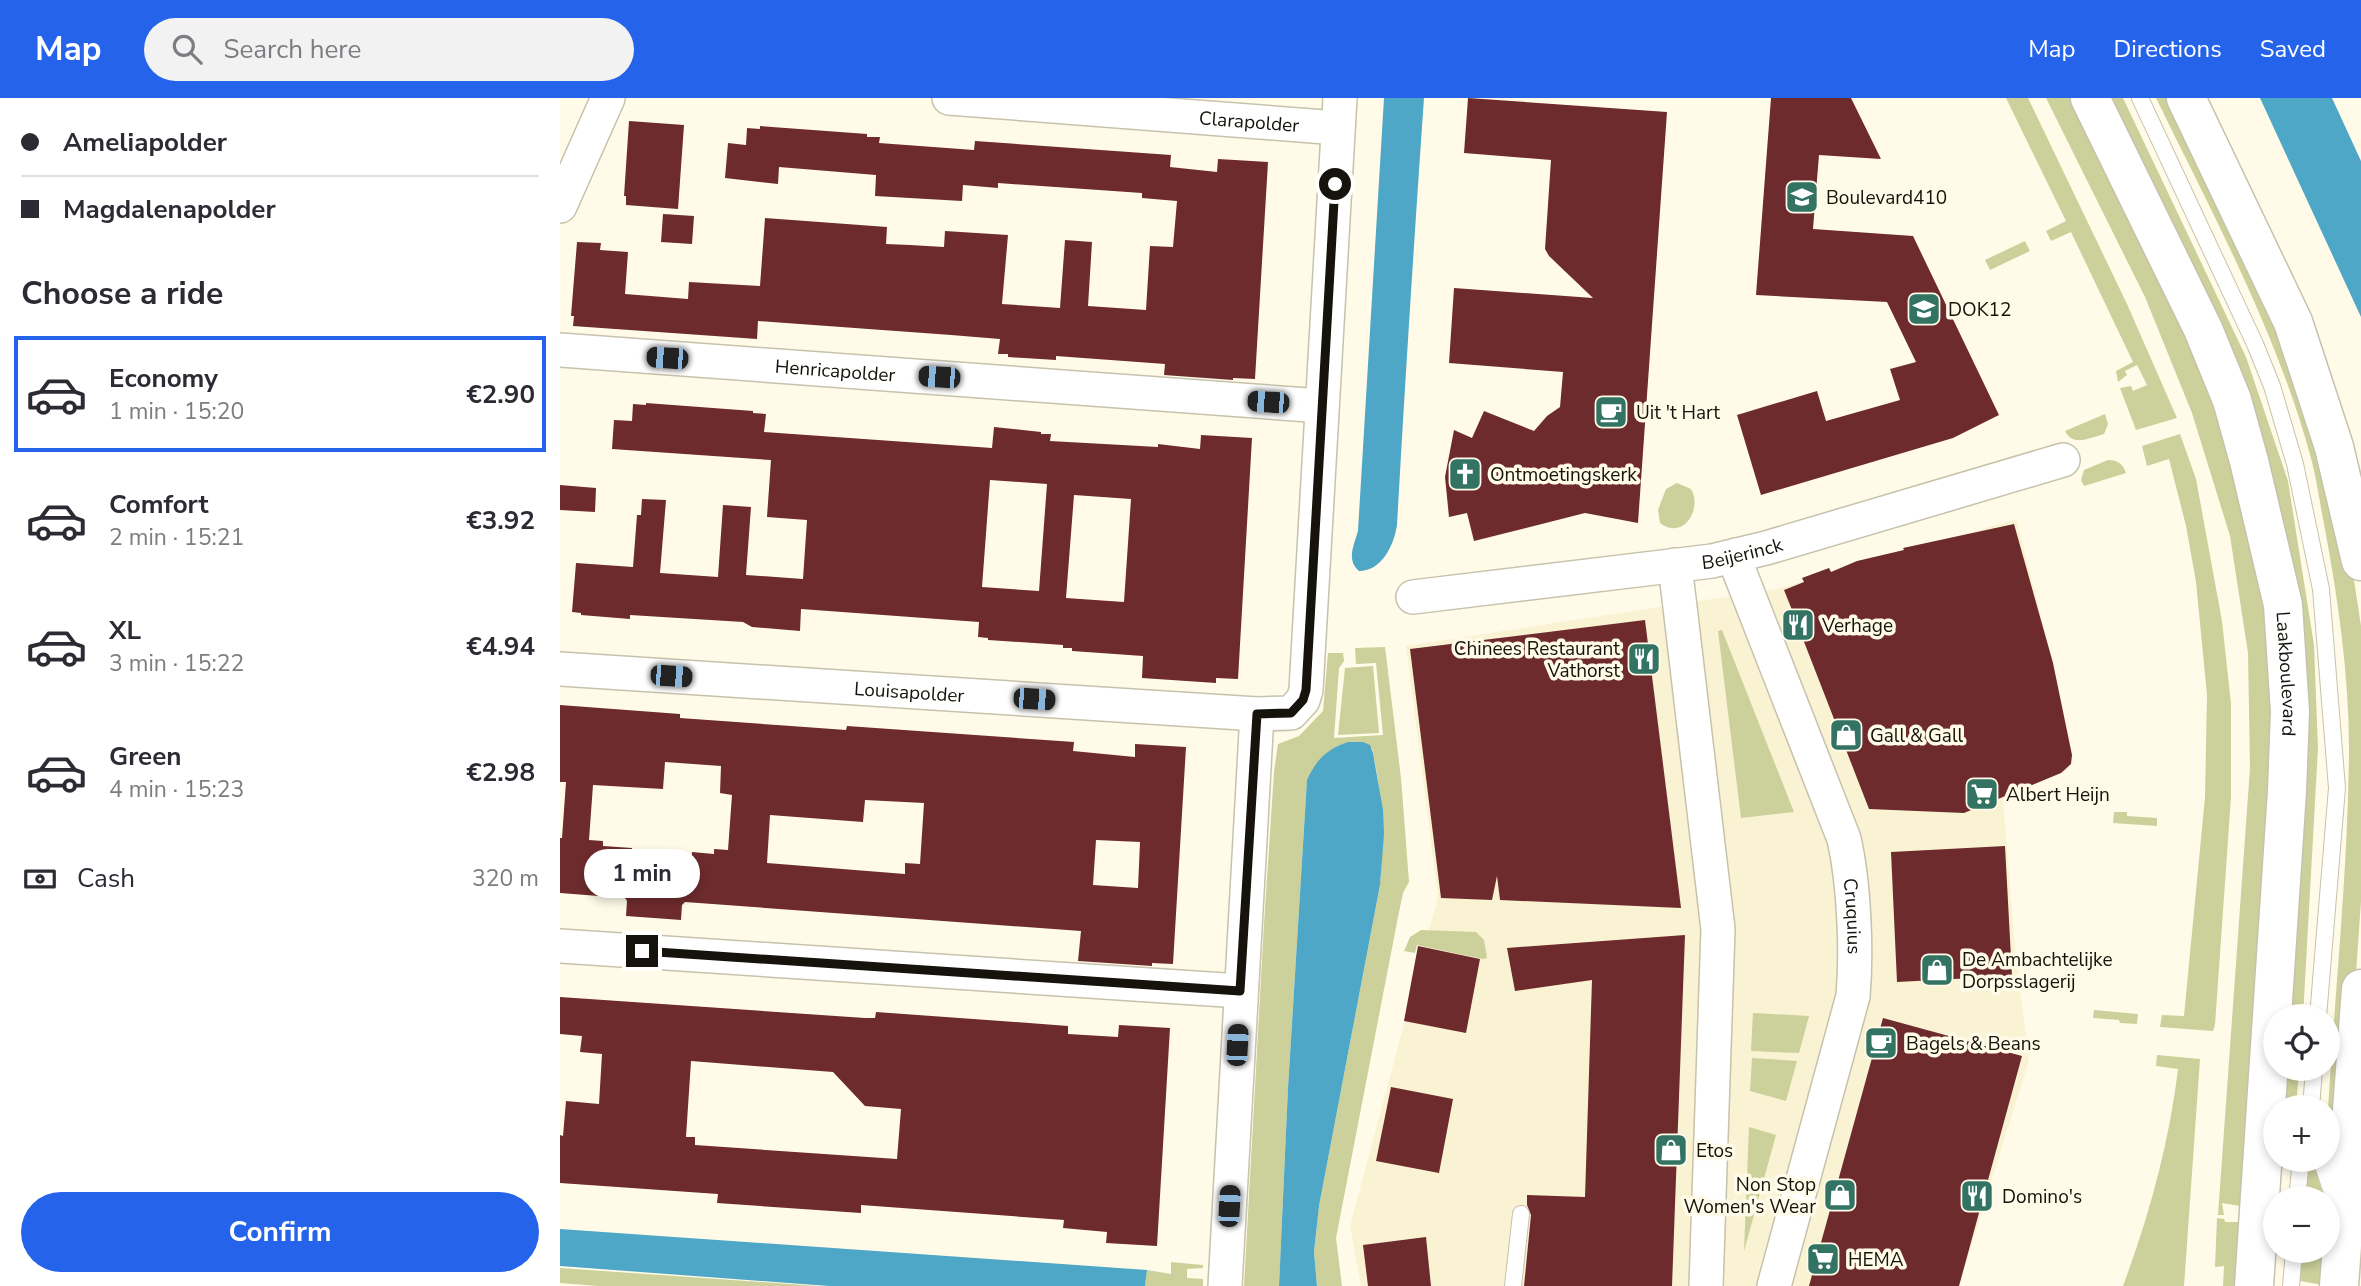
<!DOCTYPE html>
<html lang="en">
<head>
<meta charset="utf-8">
<style>
  body { margin:0; font-family:"Nunito Sans",sans-serif; background:#f2f2f3; color:#2b2b33; height:100vh; display:flex; flex-direction:column; font-size:26px; white-space:nowrap }
  * { box-sizing:border-box; margin:0 }
  p { font-size:23px; color:#7c7c81 }
  .icon { flex:none; width:38px; height:38px; fill:none; stroke:currentColor; stroke-width:2; stroke-linecap:round; stroke-linejoin:round }
  .map { position:relative; flex:1; overflow:hidden }
  .details { display:flex; flex-direction:column; background:#fff; width:560px }
  .details>* { flex:none }
  .banner { display:grid; align-content:center; height:154px; padding:0 21px; background:#fff }
  .fabs { position:absolute; left:1703px; top:906px; display:grid; gap:14px }
  .fabs a { display:grid; place-items:center; width:77px; height:77px; border-radius:50%; background:#fff; box-shadow:0 4px 10px #0003; font-size:35px }
  .end { position:absolute; width:32px; height:32px; margin:-16px; border:9px solid #15130b; background:#fff; box-shadow:0 0 0 4px #fff }
  .from { border-radius:50% }
  .bubble { position:absolute; height:49px; border-radius:24px; background:#fff; box-shadow:0 4px 10px #0003; font-size:23px; font-weight:700; line-height:49px; text-align:center }
  .car { position:absolute; width:21px; height:42px; margin:-21px -10px; border-radius:9px; box-shadow:0 0 5px 2px #0007; background:linear-gradient(#222 24%,#8ab4d8 0 40%,#222 0 76%,#8ab4d8 0 86%,#222 0) }
  .banner b { display:flex; align-items:center; gap:24px; height:66px; font-size:26px }
  .banner b+b { border-top:2px solid #e1e1e2 }
  .banner i { width:18px; height:18px; background:#2b2b33 }
  ul { padding:0; list-style:none }
  li { display:flex; align-items:center; gap:21px; height:116px; margin:0 14px 10px; padding:0 7px; border:4px solid transparent; border-radius:0px }
  li div { flex:1 }
  li b { display:block; font-size:26px }
  li em { font-style:normal; font-weight:700 }
  li.selected { border-color:#2563eb }
  li>.icon { width:63px; height:63px; stroke-width:1.5 }
  h2 { padding:0 21px; font-size:32px; line-height:84px }
  .pay { display:flex; align-items:center; gap:18px; height:77px; padding:0 21px; font-size:26px }
  .pay p { margin-inline-start:auto }
  .primary-button { display:flex; gap:14px; margin-top:auto; padding:14px 21px }
  .primary-button a { flex:1; height:80px; border-radius:42px; background:#2563eb; color:#fff; font-size:28px; font-weight:700; line-height:80px; text-align:center }
  header { display:flex; align-items:center; gap:42px; box-sizing:border-box; height:98px; padding:0 35px; background:#2563eb; color:#fff }
  header strong { font-size:33px }
  nav { display:flex; gap:38px; margin-inline-start:auto; font-size:24px }
  .search { width:490px; height:63px; background:#f2f2f3; display:flex; align-items:center; gap:18px; box-sizing:border-box; padding:0 24px; border-radius:38px; color:#7c7c81; font-size:26px }
  main { display:flex; flex:1; min-height:0 }
  .map>svg:first-child { display:block }
  .built { fill:#f9f2d3 }
  .green { fill:#ccd09a }
  .water { fill:#4ea7c6 }
  .building { fill:#6e2b2d; fill-rule:evenodd }
  .lines { fill:none; stroke-linecap:round; stroke-linejoin:round }
  .service-casing { stroke:#c7c2ab; stroke-width:18 }
  .minor-casing { stroke:#c7c2ab; stroke-width:36 }
  .secondary-casing { stroke:#c7c2ab; stroke-width:41 }
  .service { stroke:#fff; stroke-width:16 }
  .minor { stroke:#fff; stroke-width:33 }
  .secondary { stroke:#fff; stroke-width:38 }
  .route { stroke:#15130b; stroke-width:9 }
  .labels { text-anchor:middle; stroke-width:7; stroke-linejoin:round; paint-order:stroke }
  .street-label { font-size:19px; fill:#15130b; stroke:#fffbe8 }
  .poi-label { font-size:19px; fill:#15130b; stroke:#fffbe8; text-anchor:start }
</style>
</head>
<body>
<header>
<strong>Map</strong>
<div class="search"><svg class="icon" aria-label="search" viewBox="0 0 24 24"><circle cx="10" cy="10" r="6"/><path d="M15 15l6 6"/></svg>Search here</div>
<nav><a>Map</a><a>Directions</a><a>Saved</a></nav>
</header>
<main>
<section class="details">
<div class="banner">
<b><i class="from"></i>Ameliapolder</b>
<b><i></i>Magdalenapolder</b>
</div>
<h2>Choose a ride</h2>
<ul>
<li class="selected"><svg class="icon" aria-label="car" viewBox="0 0 24 24"><path d="M5 17H2v-5l4-1 3-4h7l3 4 3 1v5h-3M9 17h6M6 11h13"/><circle cx="7" cy="17" r="2"/><circle cx="17" cy="17" r="2"/></svg><div><b>Economy</b><p>1 min · 15:20</p></div><em>€2.90</em></li>
<li><svg class="icon" aria-label="car" viewBox="0 0 24 24"><path d="M5 17H2v-5l4-1 3-4h7l3 4 3 1v5h-3M9 17h6M6 11h13"/><circle cx="7" cy="17" r="2"/><circle cx="17" cy="17" r="2"/></svg><div><b>Comfort</b><p>2 min · 15:21</p></div><em>€3.92</em></li>
<li><svg class="icon" aria-label="car" viewBox="0 0 24 24"><path d="M5 17H2v-5l4-1 3-4h7l3 4 3 1v5h-3M9 17h6M6 11h13"/><circle cx="7" cy="17" r="2"/><circle cx="17" cy="17" r="2"/></svg><div><b>XL</b><p>3 min · 15:22</p></div><em>€4.94</em></li>
<li><svg class="icon" aria-label="car" viewBox="0 0 24 24"><path d="M5 17H2v-5l4-1 3-4h7l3 4 3 1v5h-3M9 17h6M6 11h13"/><circle cx="7" cy="17" r="2"/><circle cx="17" cy="17" r="2"/></svg><div><b>Green</b><p>4 min · 15:23</p></div><em>€2.98</em></li>
</ul>
<div class="pay"><svg class="icon" aria-label="cash" viewBox="0 0 24 24"><path d="M3 7h18v10H3z"/><circle cx="12" cy="12" r="2"/></svg>Cash<p>320 m</p></div>
<div class="primary-button"><a>Confirm</a></div>
</section>
<div class="map">
<svg width="1801" height="1188" viewBox="0 0 1801 1188">
  <rect width="100%" height="100%" fill="#fffbe8"/>
  <path class="built" d="M 1456,421 L 1493,565 L 1510,661 L 1507,672 L 1443,701 L 1455,850 L 1469,962 L 1399,1188 L 801,1188 L 790,1128 L 878,799 L 846,548 L 1217,491 Z"/>
  <path class="green" d="M 1446,0 L 1468,0 L 1567,206 L 1617,320 L 1576,332 L 1560,290 L 1571,288 L 1573,293 L 1587,287 L 1577,267 L 1565,273 L 1567,277 L 1558,284 L 1556,273 L 1573,264 L 1511,134 L 1491,143 L 1486,133 L 1506,123 Z
    M 1486,0 L 1523,0 L 1664,305 L 1718,560 L 1687,1188 L 1663,1188 L 1664,1168 L 1655,1169 L 1657,1120 L 1664,1121 L 1665,1124 L 1679,1124 L 1680,1108 L 1662,1105 L 1664,1117 L 1658,1117 L 1690,670 L 1688,555 L 1670,438 L 1632,315 L 1585,199 Z
    M 1543,0 L 1563,0 L 1686,259 L 1728,383 L 1754,547 L 1758,650 L 1743,919 L 1723,919 L 1716,430 Z
    M 1596,0 L 1617,0 L 1719,208 L 1788,443 L 1801,528 L 1801,803 L 1791,948 L 1774,1075 L 1768,1053 L 1768,1011 C 1775,892 1788,772 1789,652 C 1789,577 1778,500 1764,426 C 1760,406 1757,384 1752,364 C 1718,236 1654,119 1596,0 Z
    M 1465,143 L 1470,153 L 1430,172 L 1425,162 Z
    M 1545,316 L 1548,326 L 1544,336 C 1529,340 1513,349 1505,333 Z
    M 1620,336 L 1636,381 L 1662,523 L 1671,606 L 1671,699 L 1655,927 L 1653,933 L 1600,929 L 1602,917 L 1624,918 L 1645,699 L 1647,597 L 1636,484 L 1626,428 L 1609,361 L 1587,368 L 1582,348 Z
    M 1548,362 C 1558,362 1563,366 1566,375 L 1524,388 L 1521,382 L 1524,372 Z
    M 1117,385 L 1131,391 C 1143,411 1123,443 1100,425 L 1098,412 L 1106,391 Z
    M 1162,532 L 1234,714 L 1181,720 L 1158,533 Z
    M 825,549 L 841,680 L 849,784 L 843,795 L 838,819 L 776,1140 L 782,1188 L 757,1188 L 754,1154 L 759,1108 L 820,787 C 824,737 823,700 812,650 L 747,682 L 728,990 L 719,1188 L 684,1188 L 704,826 L 714,674 L 718,646 L 739,638 L 763,613 L 768,555 L 783,555 L 784,563 L 779,570 L 774,640 L 823,637 L 816,565 L 796,566 L 795,550 Z
    M 813,568 L 819,635 L 778,637 L 785,570 Z
    M 1554,714 L 1567,714 L 1567,718 L 1597,720 L 1597,728 L 1553,725 Z
    M 861,832 L 916,834 L 924,842 L 927,860 L 923,861 L 857,847 L 855,855 L 844,853 L 850,839 Z
    M 1534,912 L 1578,916 L 1577,926 L 1560,925 L 1559,922 L 1533,920 Z
    M 1193,915 L 1249,918 L 1239,955 L 1191,953 Z
    M 1597,957 L 1640,961 L 1624,1188 L 1563,1188 C 1589,1118 1609,1046 1618,971 L 1596,968 Z
    M 1192,960 L 1237,963 L 1226,1003 L 1190,993 Z
    M 1719,971 L 1739,971 L 1736,1010 L 1715,1010 Z
    M 1189,1029 L 1216,1037 L 1184,1153 Z
    M 1754,1066 L 1764,1101 L 1746,1101 L 1748,1070 L 1749,1067 Z
    M 1742,1153 L 1768,1153 L 1769,1188 L 1740,1183 Z
    M 611,1164 L 643,1167 L 643,1170 L 627,1171 L 627,1180 L 643,1181 L 643,1188 L 585,1188 L 587,1172 L 611,1176 Z
    M 0,1170 L 258,1188 L 38,1188 L 0,1185 Z"/>
  <path class="water" d="M 824,0 L 864,0 C 854,144 845,284 837,427 C 834,447 822,473 799,473 C 786,462 794,447 798,433 Z
    M 1700,0 L 1772,0 L 1801,63 L 1801,219 Z
    M 788,644 L 803,644 L 810,647 L 813,655 L 823,712 L 824,736 L 820,787 L 759,1108 L 754,1154 L 757,1188 L 719,1188 L 728,990 L 747,682 C 756,662 767,651 788,644 Z
    M 0,1131 L 587,1172 L 585,1188 L 269,1188 L 0,1168 Z"/>
  <path class="building" d="M 908,0 L 1107,14 L 1078,425 L 1025,415 L 914,443 L 907,415 L 889,419 L 885,379 L 894,332 L 912,340 L 924,313 L 974,333 L 987,318 L 1000,309 L 1003,274 L 889,265 L 894,190 L 1033,200 L 989,158 L 985,151 L 991,62 L 904,55 Z
    M 1211,0 L 1291,0 L 1321,61 L 1259,57 L 1253,131 L 1353,138 L 1439,317 L 1393,340 L 1201,397 L 1177,317 L 1257,293 L 1266,323 L 1340,302 L 1330,271 L 1356,264 L 1327,204 L 1196,197 Z
    M 69,23 L 124,27 L 118,111 L 66,107 L 66,98 L 64,98 Z
    M 200,28 L 307,36 L 307,39 L 320,39 L 319,45 L 414,52 L 415,43 L 611,57 L 610,69 L 657,74 L 658,61 L 708,64 L 695,281 L 673,280 L 673,282 L 604,277 L 605,266 L 496,258 L 496,262 L 448,259 L 448,256 L 438,256 L 440,241 L 391,237 L 198,223 L 197,241 L 13,228 L 14,218 L 11,218 L 17,144 L 41,145 L 40,152 L 68,154 L 65,196 L 128,201 L 129,184 L 200,188 L 205,120 L 327,129 L 326,146 L 350,147 L 384,149 L 385,133 L 448,137 L 442,206 L 500,210 L 505,142 L 532,144 L 528,208 L 586,212 L 590,148 L 613,149 L 617,103 L 582,100 L 582,95 L 438,85 L 438,90 L 403,87 L 402,103 L 315,98 L 316,77 L 219,69 L 218,86 L 165,80 L 168,45 L 186,47 L 187,30 L 200,31 Z
    M 103,116 L 134,118 L 132,146 L 101,144 Z
    M 86,305 L 193,313 L 193,315 L 206,316 L 204,334 L 432,350 L 434,329 L 481,334 L 481,336 L 491,336 L 490,343 L 598,349 L 598,346 L 640,351 L 641,337 L 692,340 L 678,581 L 656,580 L 656,585 L 582,580 L 583,558 L 512,553 L 512,550 L 503,550 L 503,547 L 428,542 L 428,540 L 418,539 L 419,524 L 241,511 L 240,533 L 192,529 L 183,524 L 70,517 L 70,521 L 21,517 L 21,515 L 12,514 L 16,465 L 73,469 L 77,417 L 81,417 L 82,401 L 106,402 L 100,475 L 158,479 L 163,407 L 191,409 L 186,477 L 243,481 L 247,422 L 207,419 L 211,362 L 52,351 L 54,322 L 72,323 L 73,306 L 86,307 ZM 430,382 L 487,386 L 479,493 L 422,489 ZM 514,397 L 571,401 L 564,504 L 506,500 Z
    M 0,387 L 36,390 L 35,414 L 0,412 Z
    M 1454,426 L 1493,565 L 1512,657 L 1511,666 L 1501,675 L 1404,715 L 1309,711 L 1241,536 L 1237,537 L 1228,514 L 1232,512 L 1224,492 L 1244,484 L 1242,480 L 1269,470 L 1271,474 L 1297,463 L 1344,452 L 1343,450 Z
    M 1085,522 L 1121,810 L 940,802 L 937,778 L 932,802 L 881,800 L 850,551 Z
    M 0,607 L 120,616 L 120,620 L 231,628 L 286,632 L 287,628 L 514,644 L 513,653 L 575,659 L 575,646 L 626,649 L 613,866 L 592,865 L 592,868 L 518,863 L 521,833 L 125,804 L 122,807 L 121,822 L 94,820 L 66,818 L 67,803 L 65,800 L 0,795 L 0,740 L 2,740 L 6,684 L 0,684 ZM 105,664 L 161,668 L 160,695 L 172,697 L 168,752 L 154,751 L 154,756 L 132,754 L 131,767 L 97,764 L 71,762 L 72,750 L 43,748 L 43,743 L 29,742 L 33,687 L 103,691 ZM 305,702 L 364,705 L 360,766 L 345,765 L 345,776 L 207,765 L 210,717 L 303,724 ZM 536,742 L 580,744 L 578,790 L 533,787 Z
    M 1445,748 L 1452,878 L 1337,884 L 1331,754 Z
    M 1125,837 L 1112,1188 L 964,1188 L 971,1117 L 967,1107 L 967,1097 L 1025,1099 L 1032,882 L 955,893 L 947,850 Z
    M 858,848 L 920,861 L 906,935 L 844,923 Z
    M 0,899 L 305,920 L 315,920 L 316,914 L 441,923 L 508,928 L 508,936 L 558,939 L 559,927 L 610,930 L 597,1148 L 546,1145 L 547,1134 L 503,1130 L 504,1122 L 301,1107 L 301,1115 L 157,1105 L 158,1096 L 0,1085 L 0,1037 L 3,1038 L 6,1003 L 39,1006 L 42,956 L 20,954 L 22,938 L 0,936 ZM 131,963 L 273,974 L 305,1008 L 341,1011 L 337,1061 L 135,1047 L 135,1039 L 126,1039 Z
    M 1323,920 L 1462,958 L 1399,1188 L 1249,1188 Z
    M 831,989 L 893,1001 L 879,1075 L 816,1063 Z
    M 866,1139 L 871,1188 L 808,1188 L 803,1147 Z"/>
  <g class="lines">
    <defs>
      <path id="service" d="M 1580,0 L 1695,246 L 1712,288 L 1735,366 L 1761,491 L 1777,690 L 1758,919
        M 1751,1010 L 1754,971
        M 1761,1062 L 1774,1100
        M 1737,1101 L 1741,1062
        M 953,1188 L 961,1116
        M 1731,1188 L 1734,1153"/>
      <g id="minor">
        <path id="s1" d="M 389,0 L 778,30"/>
        <path d="M 0,108 L 48,0"/>
        <path id="s2" d="M 0,252 L 762,308"/>
        <path id="s3" d="M 1176,457 L 1178,470 L 1284,741 C 1294,785 1297,852 1293,898 L 1214,1188"/>
        <path d="M 1115,467 L 1158,831 L 1146,1188"/>
        <path id="s4" d="M 853,499 L 1152,463 L 1206,450 L 1503,362"/>
        <path id="s5" d="M 0,571 L 697,616"/>
        <path d="M 0,848 L 680,893"/>
        <path d="M 665,1188 L 697,616 L 731,615 L 743,602 L 746,592 L 780,0"/>
      </g>
      <g id="secondary">
        <path id="s6" d="M 1530,0 L 1643,231 L 1672,302 L 1689,363 L 1723,507 L 1730,614 L 1727,693 L 1694,1188"/>
        <path d="M 1626,0 L 1733,224 L 1774,349 L 1801,463"/>
        <path d="M 1779,1188 L 1801,891"/>
      </g>
    </defs>
    <use href="#service" class="service-casing"/>
    <use href="#minor" class="minor-casing"/>
    <use href="#secondary" class="secondary-casing"/>
    <use href="#service" class="service"/>
    <use href="#minor" class="minor"/>
    <use href="#secondary" class="secondary"/>
  </g>
  <g class="lines">
    <path class="route" d="M 82,853 L 680,893 L 697,616 L 731,615 L 743,602 L 746,592 L 775,86"/>
  </g>
  <defs>
    <symbol id="school-square" viewBox="-11 -11 22 22"><rect x="-9" y="-9" width="18" height="18" rx="4" fill="#327363" stroke="#fffbe8"/><path d="M0-5L7-2L0 1L-7-2ZM-4 1L0 2.5L4 1V4Q0 6-4 4Z" fill="#fff"/></symbol>
    <symbol id="cafe-square" viewBox="-11 -11 22 22"><rect x="-9" y="-9" width="18" height="18" rx="4" fill="#327363" stroke="#fffbe8"/><path d="M-5.5-4.5H6V0H3Q3 3.5 0 3.5H-2.5Q-5.5 3.5-5.5 0ZM3-3.2v2h1.7v-2ZM-6 4.5H4V6H-6Z" fill="#fff"/></symbol>
    <symbol id="church-square" viewBox="-11 -11 22 22"><rect x="-9" y="-9" width="18" height="18" rx="4" fill="#327363" stroke="#fffbe8"/><path d="M-1.2-6h2.4v3.5h3.3v2.4h-3.3V6h-2.4V-.1h-3.3v-2.4h3.3Z" fill="#fff"/></symbol>
    <symbol id="restaurant-square" viewBox="-11 -11 22 22"><rect x="-9" y="-9" width="18" height="18" rx="4" fill="#327363" stroke="#fffbe8"/><path d="M-5-6h1v4h1v-4h1v4h1v-4h1v5L-1.5 .5V6h-2V.5L-5-1ZM5-6V6H3V1.5H1.5Q1.5-4 5-6Z" fill="#fff"/></symbol>
    <symbol id="shop-square" viewBox="-11 -11 22 22"><rect x="-9" y="-9" width="18" height="18" rx="4" fill="#327363" stroke="#fffbe8"/><path d="M-5-2.5h2.3a2.7 3.5 0 0 1 5.4 0H5L5.5 6h-11ZM-1.5-2.5h3a1.5 2.3 0 0 0-3 0Z" fill="#fff"/></symbol>
    <symbol id="supermarket-square" viewBox="-11 -11 22 22"><rect x="-9" y="-9" width="18" height="18" rx="4" fill="#327363" stroke="#fffbe8"/><path d="M-6-5.5h2.5l.6 2H6L4.5 2H-2.5L-4.4-4H-6ZM-1.5 3.2a1.3 1.3 0 1 0 .1 0ZM3 3.2a1.3 1.3 0 1 0 .1 0Z" fill="#fff"/></symbol>
  </defs>
  <g fill-rule="evenodd">
    <use href="#school-square" x="1223" y="80" width="38" height="38"/>
    <use href="#school-square" x="1345" y="192" width="38" height="38"/>
    <use href="#cafe-square" x="1032" y="295" width="38" height="38"/>
    <use href="#church-square" x="886" y="357" width="38" height="38"/>
    <use href="#restaurant-square" x="1219" y="508" width="38" height="38"/>
    <use href="#restaurant-square" x="1065" y="542" width="38" height="38"/>
    <use href="#shop-square" x="1267" y="618" width="38" height="38"/>
    <use href="#supermarket-square" x="1403" y="677" width="38" height="38"/>
    <use href="#shop-square" x="1358" y="853" width="38" height="38"/>
    <use href="#cafe-square" x="1302" y="926" width="38" height="38"/>
    <use href="#shop-square" x="1092" y="1033" width="38" height="38"/>
    <use href="#shop-square" x="1261" y="1078" width="38" height="38"/>
    <use href="#restaurant-square" x="1398" y="1079" width="38" height="38"/>
    <use href="#supermarket-square" x="1244" y="1142" width="38" height="38"/>
  </g>
  <g class="labels">
    <g class="street-label">
      <text dy="7" stroke="none"><textPath href="#s1" startOffset="301">Clarapolder</textPath></text>
      <text dy="7" stroke="none"><textPath href="#s2" startOffset="276">Henricapolder</textPath></text>
      <text dy="7" stroke="none"><textPath href="#s4" startOffset="332">Beijerinck</textPath></text>
      <text dy="7" stroke="none"><textPath href="#s6" startOffset="614">Laakboulevard</textPath></text>
      <text dy="7" stroke="none"><textPath href="#s5" startOffset="350">Louisapolder</textPath></text>
      <text dy="7" stroke="none"><textPath href="#s3" startOffset="382">Cruquius</textPath></text>
    </g>
    <g class="poi-label">
      <text x="1266" y="106">Boulevard410</text>
      <text x="1388" y="218">DOK12</text>
      <text x="1076" y="321">Uit 't Hart</text>
      <text x="930" y="383">Ontmoetingskerk</text>
      <text x="1262" y="534">Verhage</text>
      <text x="1060" y="557" text-anchor="end">Chinees Restaurant<tspan x="1060" dy="22">Vathorst</tspan></text>
      <text x="1310" y="644">Gall &amp; Gall</text>
      <text x="1446" y="703">Albert Heijn</text>
      <text x="1402" y="868">De Ambachtelijke<tspan x="1402" dy="22">Dorpsslagerij</tspan></text>
      <text x="1346" y="952">Bagels &amp; Beans</text>
      <text x="1136" y="1059">Etos</text>
      <text x="1256" y="1093" text-anchor="end">Non Stop<tspan x="1256" dy="22">Women's Wear</tspan></text>
      <text x="1442" y="1105">Domino's</text>
      <text x="1288" y="1168">HEMA</text>
    </g>
  </g>
</svg>
<div class="fabs">
<a><svg class="icon" aria-label="locate" viewBox="0 0 24 24"><circle cx="12" cy="12" r="6"/><path d="M12 2v4M12 18v4M2 12h4M18 12h4"/></svg></a>
<a>+</a>
<a>−</a>
</div>
<i class="end from" style="left:775px;top:86px"></i>
<i class="end" style="left:82px;top:853px"></i>
<div class="bubble" style="left:24px;top:751px;width:116px">1 min</div>
<i class="car" style="left:107px;top:260px;rotate:274deg"></i>
<i class="car" style="left:379px;top:279px;rotate:274deg"></i>
<i class="car" style="left:708px;top:304px;rotate:274deg"></i>
<i class="car" style="left:111px;top:578px;rotate:94deg"></i>
<i class="car" style="left:474px;top:601px;rotate:94deg"></i>
<i class="car" style="left:677px;top:947px;rotate:3deg"></i>
<i class="car" style="left:669px;top:1108px;rotate:3deg"></i>
</div>
</main>
</body>
</html>
